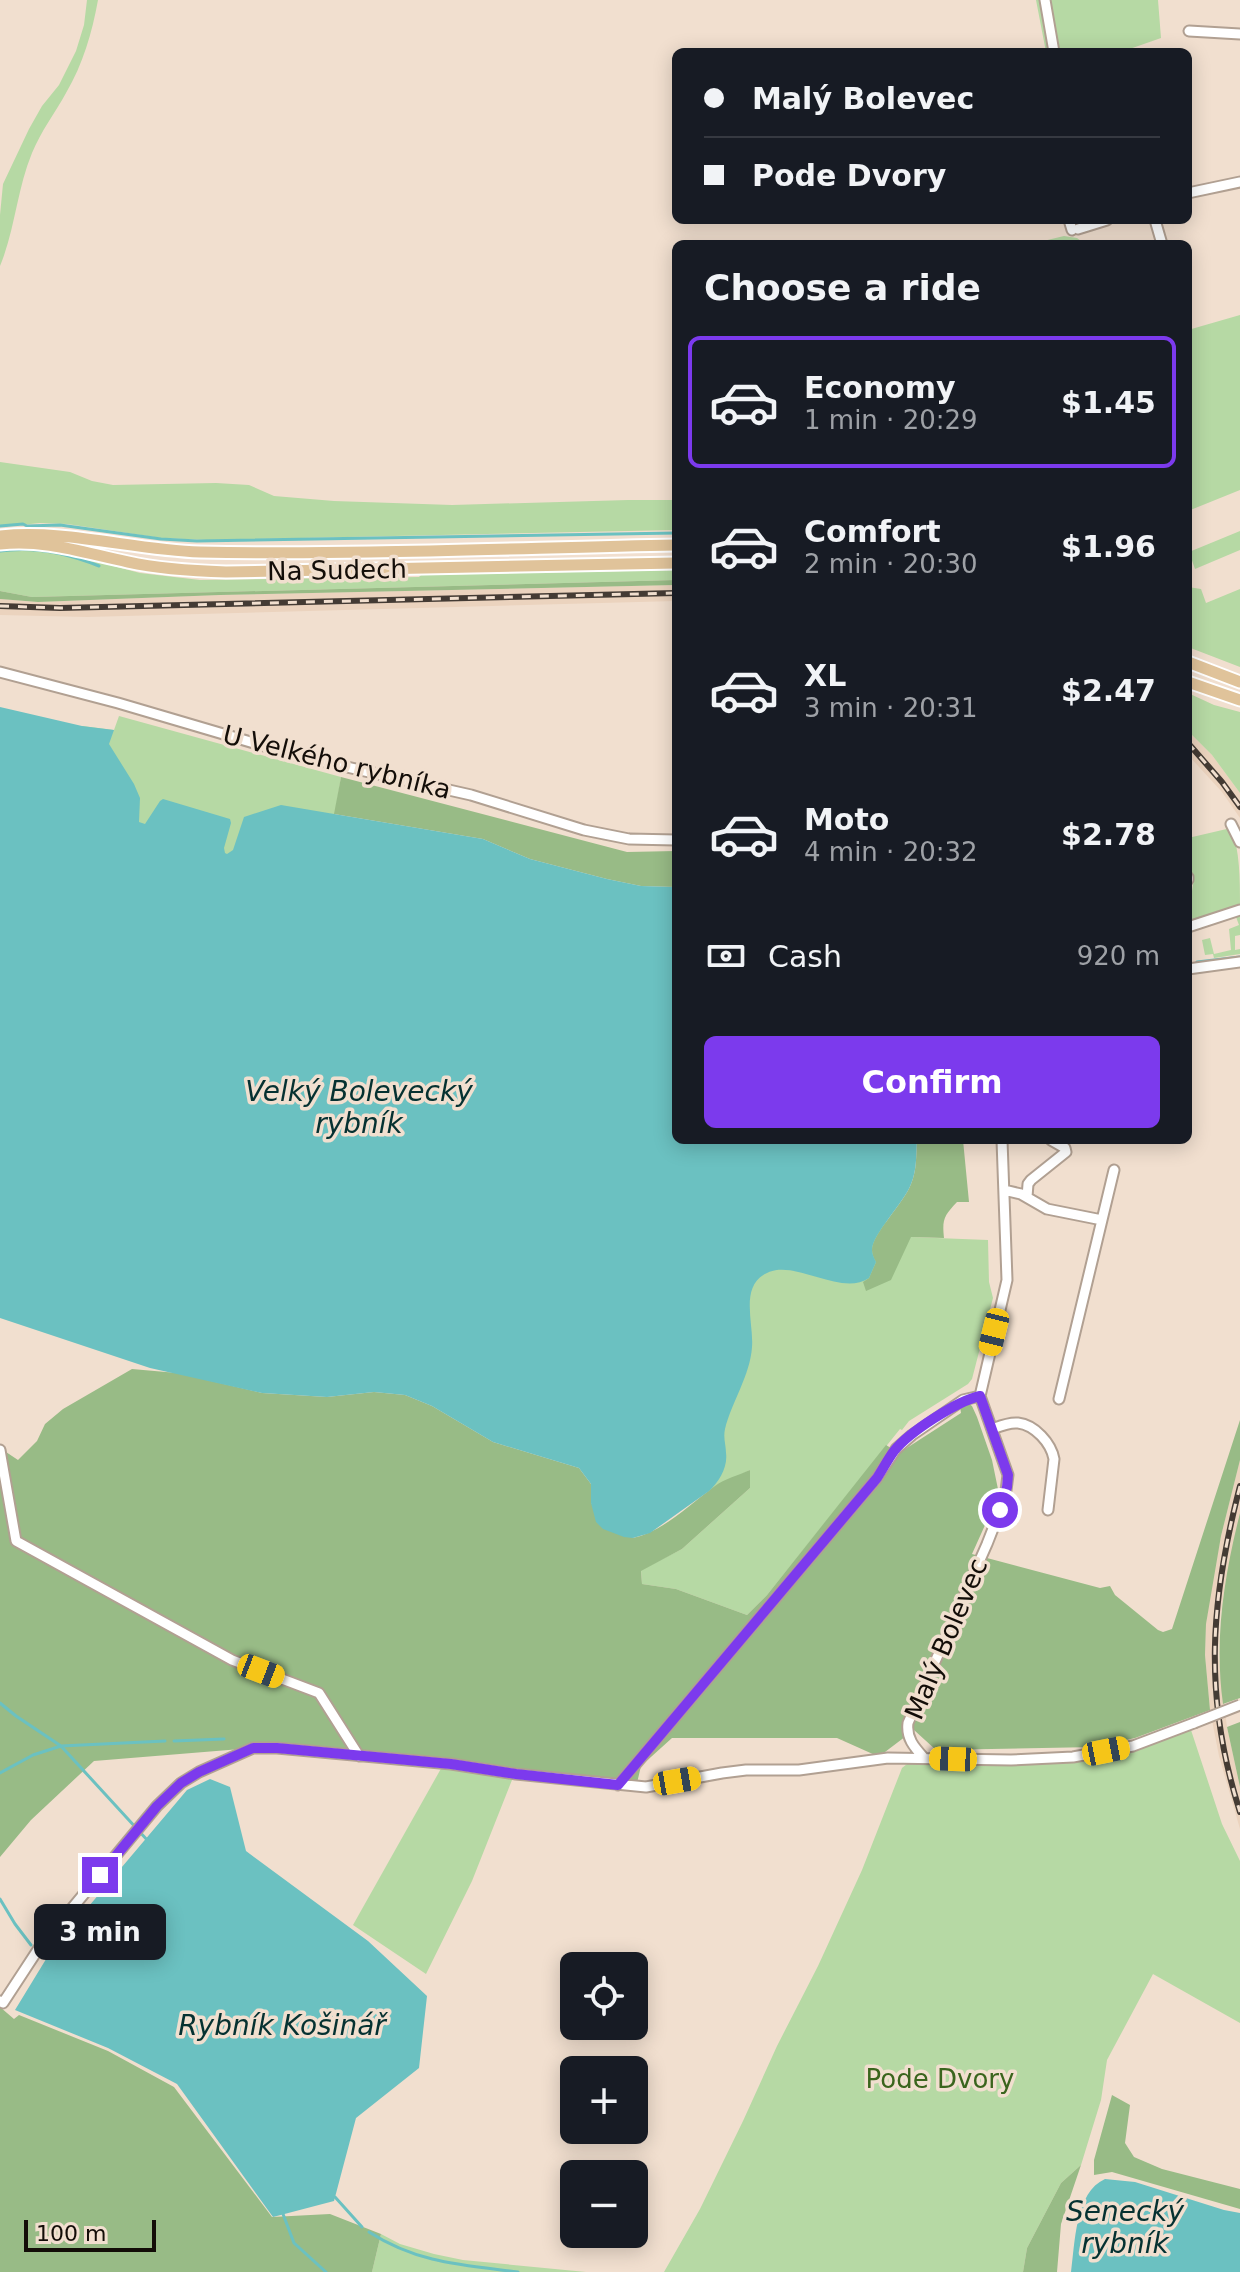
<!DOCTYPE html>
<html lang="en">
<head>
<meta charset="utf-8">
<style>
  body { margin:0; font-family:"DejaVu Sans",sans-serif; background:#242831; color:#f1f3f6; height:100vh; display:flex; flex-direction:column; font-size:30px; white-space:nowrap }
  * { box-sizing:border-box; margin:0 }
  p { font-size:26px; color:#9ea1a6 }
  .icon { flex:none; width:44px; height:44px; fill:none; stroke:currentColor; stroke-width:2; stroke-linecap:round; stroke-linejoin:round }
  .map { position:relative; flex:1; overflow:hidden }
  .side { position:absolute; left:672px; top:240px; width:520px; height:904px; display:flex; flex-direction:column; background:#171b24; border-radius:12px; box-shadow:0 4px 20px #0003 }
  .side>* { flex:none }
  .top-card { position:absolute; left:672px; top:48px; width:520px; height:176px; border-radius:12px; box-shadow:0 4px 20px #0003; display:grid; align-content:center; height:176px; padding:0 32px; background:#171b24 }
  .tools { position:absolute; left:560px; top:1952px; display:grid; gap:16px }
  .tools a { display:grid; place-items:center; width:88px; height:88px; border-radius:12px; background:#171b24; box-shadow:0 4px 20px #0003; font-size:40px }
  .scale { position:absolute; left:24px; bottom:20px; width:132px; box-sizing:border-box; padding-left:8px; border:4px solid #130d08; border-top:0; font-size:22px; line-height:28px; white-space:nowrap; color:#130d08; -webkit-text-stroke:6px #f1dfcf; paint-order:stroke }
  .end { position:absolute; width:36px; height:36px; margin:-18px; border:10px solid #7c3aed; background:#fff; box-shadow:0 0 0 4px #fff }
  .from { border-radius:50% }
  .bubble { position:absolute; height:56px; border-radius:12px; background:#171b24; box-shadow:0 4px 20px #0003; font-size:26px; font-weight:700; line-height:56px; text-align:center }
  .car { position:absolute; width:24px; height:48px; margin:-24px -12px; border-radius:10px; box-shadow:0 0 6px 2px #0007; background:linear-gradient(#f5c518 24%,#345 0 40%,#f5c518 0 76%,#345 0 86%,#f5c518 0) }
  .top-card b { display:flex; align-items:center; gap:28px; height:76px; font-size:30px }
  .top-card b+b { border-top:2px solid #363941 }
  .top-card i { width:20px; height:20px; background:#f1f3f6 }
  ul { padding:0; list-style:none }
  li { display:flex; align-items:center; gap:24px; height:132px; margin:0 16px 12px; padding:0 16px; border:4px solid transparent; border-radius:12px }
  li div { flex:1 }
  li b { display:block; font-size:30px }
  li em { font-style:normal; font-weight:700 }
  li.current { border-color:#7c3aed }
  li>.icon { width:72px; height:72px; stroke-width:1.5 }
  h2 { padding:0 32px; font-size:36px; line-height:96px }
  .pay { display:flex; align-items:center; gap:20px; height:88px; padding:0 32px; font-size:30px }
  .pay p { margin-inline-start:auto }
  .primary-button { display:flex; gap:16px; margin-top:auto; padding:16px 32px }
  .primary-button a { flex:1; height:92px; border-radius:12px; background:#7c3aed; color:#fff; font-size:32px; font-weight:700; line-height:92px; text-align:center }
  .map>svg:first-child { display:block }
  .built { fill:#ebd3be }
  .green { fill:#b6d9a4 }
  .forest { fill:#98bb86 }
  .water { fill:#6bc1c1 }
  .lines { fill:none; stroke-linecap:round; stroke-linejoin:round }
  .stream { stroke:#6bc1c1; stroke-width:3 }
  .minor-casing { stroke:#b1a092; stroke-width:13 }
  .major-casing { stroke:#fff; stroke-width:15 }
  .minor { stroke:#fff; stroke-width:9 }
  .major { stroke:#e0c39a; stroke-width:11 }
  .rail-casing { stroke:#443b34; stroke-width:6 }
  .rail { stroke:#f1dfcf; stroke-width:3; stroke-dasharray:9; stroke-linecap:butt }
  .minor-bridge-casing { stroke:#b1a092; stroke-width:13; stroke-linecap:butt }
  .minor-bridge { stroke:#fff; stroke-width:9 }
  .route { stroke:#7c3aed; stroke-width:10 }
  .labels { text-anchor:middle; stroke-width:7; stroke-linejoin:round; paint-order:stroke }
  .street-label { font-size:26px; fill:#130d08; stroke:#f1dfcf }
  .park-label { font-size:26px; fill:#3a651d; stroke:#f1dfcf }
  .water-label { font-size:28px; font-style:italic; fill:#053131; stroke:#f1dfcf }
</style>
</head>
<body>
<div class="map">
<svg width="1240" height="2272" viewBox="0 0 1240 2272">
  <rect width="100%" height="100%" fill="#f1dfcf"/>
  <path class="built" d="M 676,585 L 676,601 L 87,617 L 0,615 L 0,599 L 38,602 L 220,595 Z
    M 1188,731 L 1212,755 L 1240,793 L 1240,818 L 1222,792 L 1188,755 Z
    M 1240,1460 L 1240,1513 L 1225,1586 L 1219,1625 L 1218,1655 L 1227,1727 L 1240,1787 L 1240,1829 L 1219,1756 L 1210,1710 L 1205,1655 L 1206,1624 L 1211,1584 L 1221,1536 Z"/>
  <path class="green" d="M 87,0 L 98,0 C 92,33 83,64 66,93 C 55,113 41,131 32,153 C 17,189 15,230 0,266 L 0,215 L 3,184 L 29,129 L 42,106 L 59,85 L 76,51 L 84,25 Z
    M 1036,0 L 1158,0 L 1161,38 L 1121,52 L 1046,52 Z
    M 1064,236 L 1077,238 L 1085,244 L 1031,244 Z
    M 1240,315 L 1240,490 L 1188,511 L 1188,330 Z
    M 0,462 L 70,472 L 92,481 L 113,485 L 216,483 L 249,485 L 274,496 L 334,501 L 452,505 L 628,500 L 676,500 L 676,530 L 207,540 L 161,538 L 67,524 L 40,523 L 0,527 Z
    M 1240,531 L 1240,550 L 1195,569 L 1189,552 Z
    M 11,548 L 49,549 L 140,573 L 200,580 L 419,577 L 421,575 L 676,570 L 676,580 L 32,597 L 0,591 L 0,549 Z
    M 1188,587 L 1201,589 L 1206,603 L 1240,589 L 1240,667 L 1188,647 Z
    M 1188,693 L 1214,705 L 1240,712 L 1240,793 L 1212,755 L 1188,731 Z
    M 119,716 L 341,777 L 335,814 L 313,902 L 84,847 L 82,726 L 114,730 Z
    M 1231,828 C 1240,850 1240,880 1240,905 L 1194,920 L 1188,917 L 1194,878 L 1188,867 L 1188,838 Z
    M 1240,916 L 1240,935 L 1235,936 L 1235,950 L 1240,949 L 1240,954 L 1214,958 L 1213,954 L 1205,955 L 1202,940 L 1210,938 L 1214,954 L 1231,950 L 1229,929 L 1239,925 L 1236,917 Z
    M 917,1140 L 886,1222 L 911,1237 L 988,1240 L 989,1282 L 993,1298 L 972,1379 L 968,1384 L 909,1421 L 902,1430 L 900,1429 L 767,1595 L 747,1615 L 676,1589 L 642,1584 L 641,1570 L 682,1549 L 750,1488 L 750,1470 L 709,1491 L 591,1484 L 711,1317 Z
    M 1191,1730 L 1222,1824 L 1240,1861 L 1240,2023 L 1153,1974 L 1107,2060 L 1101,2100 L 1081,2165 L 1061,2183 L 1027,2248 L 1023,2272 L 664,2272 L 700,2209 L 743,2121 L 777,2046 L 818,1966 L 862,1870 L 902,1768 L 907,1764 L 1007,1764 L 1134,1750 Z
    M 443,1765 L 512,1776 L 512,1780 L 472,1881 L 426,1974 L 353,1925 Z
    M 381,2234 L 400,2244 L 434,2254 L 463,2260 L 586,2272 L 372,2272 Z"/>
  <path class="forest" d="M 676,580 L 676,585 L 220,595 L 38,602 L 0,599 L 0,591 L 32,597 Z
    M 341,777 L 627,852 L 676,851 L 676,887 L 641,886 L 607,879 L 530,859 L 483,839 L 334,814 Z
    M 917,1140 L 963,1140 L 969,1202 L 957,1202 C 944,1216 942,1219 944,1238 L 911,1237 L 891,1280 L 866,1291 L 863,1282 L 869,1278 L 876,1262 C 874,1259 872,1254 872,1250 C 872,1234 904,1203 911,1184 C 917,1170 916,1155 917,1140 Z
    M 132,1369 L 177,1373 L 262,1393 L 327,1397 L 374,1392 L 405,1395 L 432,1406 L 493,1442 L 579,1468 L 591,1484 L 591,1503 L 633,1538 C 664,1531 689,1505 715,1486 C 724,1479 739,1475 750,1470 L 750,1488 L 682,1549 L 641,1571 L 642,1584 L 676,1589 L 747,1615 L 767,1595 L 886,1445 L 899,1453 L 961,1413 L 960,1406 L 966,1402 L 972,1406 L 977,1417 L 992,1460 L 999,1494 L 972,1554 L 1100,1588 L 1110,1586 L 1115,1595 L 1158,1630 L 1163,1632 L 1172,1629 L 1240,1420 L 1240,1460 L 1221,1536 L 1206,1624 L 1205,1655 L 1210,1710 L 1135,1738 L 1095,1747 L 936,1750 L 914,1730 L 885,1752 L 875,1755 L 837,1738 L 672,1738 L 641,1766 L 637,1783 L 253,1748 L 94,1761 L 31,1820 L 0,1857 L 0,1448 L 18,1460 L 37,1441 L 45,1424 L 63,1409 Z
    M 1240,1513 L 1240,1698 L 1223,1704 C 1214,1639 1224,1577 1240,1513 Z
    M 1240,1722 L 1240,1787 L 1227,1727 Z
    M 0,2007 L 14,2019 L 19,2015 L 108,2051 L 174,2087 L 272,2217 L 330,2214 L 381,2234 L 372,2272 L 0,2272 Z
    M 1112,2095 L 1130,2105 L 1125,2143 L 1134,2157 L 1162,2169 L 1240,2189 L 1240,2209 L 1112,2172 L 1094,2175 L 1094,2160 Z
    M 1081,2165 L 1061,2224 L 1057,2272 L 1023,2272 L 1027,2248 L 1061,2183 Z"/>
  <path class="water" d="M 0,707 L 82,726 L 114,730 L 109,744 L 134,784 L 140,798 L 139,822 L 145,824 L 160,801 L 163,799 L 230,819 L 231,823 L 224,848 L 225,853 L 227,854 L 233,850 L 244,817 L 281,805 L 340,815 L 483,839 L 530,859 L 607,879 L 641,886 L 676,887 L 676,1140 L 917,1140 C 916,1155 917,1170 911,1184 C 904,1203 872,1234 872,1250 C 872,1254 874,1258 876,1262 L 869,1278 C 841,1297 795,1259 767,1273 C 739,1286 754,1323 752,1347 C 750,1376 732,1401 725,1429 C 723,1438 726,1445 726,1453 C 728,1467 719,1482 709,1491 L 650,1533 L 633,1538 L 624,1537 L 603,1529 L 596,1522 L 591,1503 L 591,1484 L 579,1468 L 493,1442 L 432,1406 L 405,1395 L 374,1392 L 327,1397 L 262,1393 L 150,1368 L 0,1318 Z
    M 210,1779 L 230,1787 L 246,1851 L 368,1941 L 427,1996 L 419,2068 L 356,2118 L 334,2201 L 273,2217 L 177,2084 L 108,2048 L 15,2010 L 51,1951 L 187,1790 Z
    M 1105,2179 L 1135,2182 L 1224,2210 L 1240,2213 L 1240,2272 L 1071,2272 C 1075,2244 1075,2192 1105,2179 Z"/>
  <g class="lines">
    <path class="stream" d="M 0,526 L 23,524 L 27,526 L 60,525 L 161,539 L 197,541 L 676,533
      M 0,551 C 34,546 67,553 99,566
      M 1197,962 L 1240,957
      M 0,1703 L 16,1716 L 61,1746 L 149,1842
      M 174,1741 L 224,1739
      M 0,1773 L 33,1755 L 61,1746 L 165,1741
      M 0,1899 L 15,1924 L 31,1945
      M 335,2197 L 362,2227
      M 283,2214 L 294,2243 L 326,2272
      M 369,2232 C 417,2263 462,2265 518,2272"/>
    <defs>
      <path id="minor" d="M 1045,0 L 1054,52
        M 1189,31 L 1240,34
        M 1188,193 L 1240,182
        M 1069,220 L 1072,230
        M 1155,220 L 1162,244
        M 1078,229 L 1107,220
        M 0,672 L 118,703 L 298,756 L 471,795 L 584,830 L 629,839 L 676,840
        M 1231,824 L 1240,842
        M 1188,877 L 1188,880
        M 1188,927 L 1240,910
        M 1188,969 L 1240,962
        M 1004,1190 L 1021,1194 L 1047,1209 L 1102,1220
        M 1027,1197 L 1028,1184 L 1031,1180 L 1066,1152 L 1065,1148 L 1051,1140
        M 1059,1399 L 1114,1170
        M 992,1429 C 1000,1426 1009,1422 1018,1423 C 1035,1425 1051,1443 1054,1459 L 1048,1510
        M 0,1450 L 16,1541 L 232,1660 L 319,1693 L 359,1756
        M 924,1758 C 914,1747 906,1738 908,1723 L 987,1544 L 1005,1498 L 1008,1475 L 980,1396 L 1007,1280 L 1002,1140
        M 618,1785 L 877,1478 L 896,1449 L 912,1435 L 963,1400 L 980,1396
        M 0,2001 L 3,2003 L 39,1948 L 157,1806 L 181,1783 L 199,1772 L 253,1748 L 277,1748 L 451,1764 L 516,1774 L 646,1787 L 722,1773 L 746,1770 L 799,1770 L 888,1758 L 1011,1760 L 1073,1757 L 1133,1746 L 1194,1723"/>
      <path id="major" d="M 0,536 C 67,529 133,550 200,552 C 359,555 517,548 676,545
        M 0,544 C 45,539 84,553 128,562 C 160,569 193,571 226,572 L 676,563
        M 1188,662 L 1240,682
        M 1188,682 L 1240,700"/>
    </defs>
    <use href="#minor" class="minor-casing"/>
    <use href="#major" class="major-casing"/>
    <use href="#minor" class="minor"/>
    <use href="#major" class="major"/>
    <defs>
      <path id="rail" d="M 0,606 L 60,608 L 676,593
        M 1188,743 L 1222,782 L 1240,807
        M 1240,1486 C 1210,1602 1203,1696 1240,1812"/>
    </defs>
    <use href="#rail" class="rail-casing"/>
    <use href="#rail" class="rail"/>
    <defs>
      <path id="minor-bridge" d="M 1194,1723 L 1240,1705"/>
    </defs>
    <use href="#minor-bridge" class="minor-bridge-casing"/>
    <use href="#minor-bridge" class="minor-bridge"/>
  </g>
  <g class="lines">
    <path class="route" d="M 100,1875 L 157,1806 L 181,1783 L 199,1772 L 253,1748 L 277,1748 L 451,1764 L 516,1774 L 618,1785 L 877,1478 C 883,1469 888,1459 894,1451 C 909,1432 957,1401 980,1396 L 1008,1475 L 1007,1487 L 1000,1510"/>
  </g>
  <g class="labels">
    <g class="street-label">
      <text transform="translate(337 570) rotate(-1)" y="9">Na Sudech</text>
      <text transform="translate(337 762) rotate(14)" y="9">U Velkého rybníka</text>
      <text transform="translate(946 1639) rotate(-67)" y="9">Malý Bolevec</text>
    </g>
    <g class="park-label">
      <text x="940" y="2088">Pode Dvory</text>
    </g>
    <g class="water-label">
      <text x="359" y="1101">Velký Bolevecký<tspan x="359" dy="32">rybník</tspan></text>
      <text x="282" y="2035">Rybník Košinář</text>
      <text x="1125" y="2221">Senecký<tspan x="1125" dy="32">rybník</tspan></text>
    </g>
  </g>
</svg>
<div class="tools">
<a><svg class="icon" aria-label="locate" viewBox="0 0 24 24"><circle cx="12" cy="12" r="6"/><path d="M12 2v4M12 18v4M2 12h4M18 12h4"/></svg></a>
<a>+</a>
<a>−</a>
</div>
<div class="scale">100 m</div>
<i class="end from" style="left:1000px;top:1510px"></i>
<i class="end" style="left:100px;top:1875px"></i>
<div class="bubble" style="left:34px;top:1904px;width:132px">3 min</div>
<i class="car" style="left:994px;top:1332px;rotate:194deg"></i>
<i class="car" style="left:261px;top:1671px;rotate:111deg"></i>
<i class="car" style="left:1106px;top:1751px;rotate:79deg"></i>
<i class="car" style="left:953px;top:1759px;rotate:272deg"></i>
<i class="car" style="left:677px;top:1781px;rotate:80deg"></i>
<div class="top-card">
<b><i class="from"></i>Malý Bolevec</b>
<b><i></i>Pode Dvory</b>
</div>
<section class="side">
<h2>Choose a ride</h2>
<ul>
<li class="current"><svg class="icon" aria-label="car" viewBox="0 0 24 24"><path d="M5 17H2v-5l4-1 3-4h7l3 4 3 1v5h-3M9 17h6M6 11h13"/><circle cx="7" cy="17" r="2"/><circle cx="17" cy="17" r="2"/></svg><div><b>Economy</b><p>1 min · 20:29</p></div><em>$1.45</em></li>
<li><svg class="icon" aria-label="car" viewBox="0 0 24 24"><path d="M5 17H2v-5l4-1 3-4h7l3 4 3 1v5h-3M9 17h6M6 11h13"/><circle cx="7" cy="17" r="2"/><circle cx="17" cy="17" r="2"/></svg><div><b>Comfort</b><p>2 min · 20:30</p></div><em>$1.96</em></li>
<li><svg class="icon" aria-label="car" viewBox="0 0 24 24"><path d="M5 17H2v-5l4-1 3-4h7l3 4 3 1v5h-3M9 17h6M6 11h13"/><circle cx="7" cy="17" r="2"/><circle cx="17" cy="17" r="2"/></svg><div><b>XL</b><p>3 min · 20:31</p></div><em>$2.47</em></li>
<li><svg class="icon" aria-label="car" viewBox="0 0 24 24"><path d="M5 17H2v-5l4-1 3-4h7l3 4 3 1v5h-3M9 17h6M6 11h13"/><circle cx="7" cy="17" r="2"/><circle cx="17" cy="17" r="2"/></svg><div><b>Moto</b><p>4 min · 20:32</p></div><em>$2.78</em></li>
</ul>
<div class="pay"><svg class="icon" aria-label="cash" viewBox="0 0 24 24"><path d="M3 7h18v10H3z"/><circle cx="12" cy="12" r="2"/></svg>Cash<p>920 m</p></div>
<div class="primary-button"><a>Confirm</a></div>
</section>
</div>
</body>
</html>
